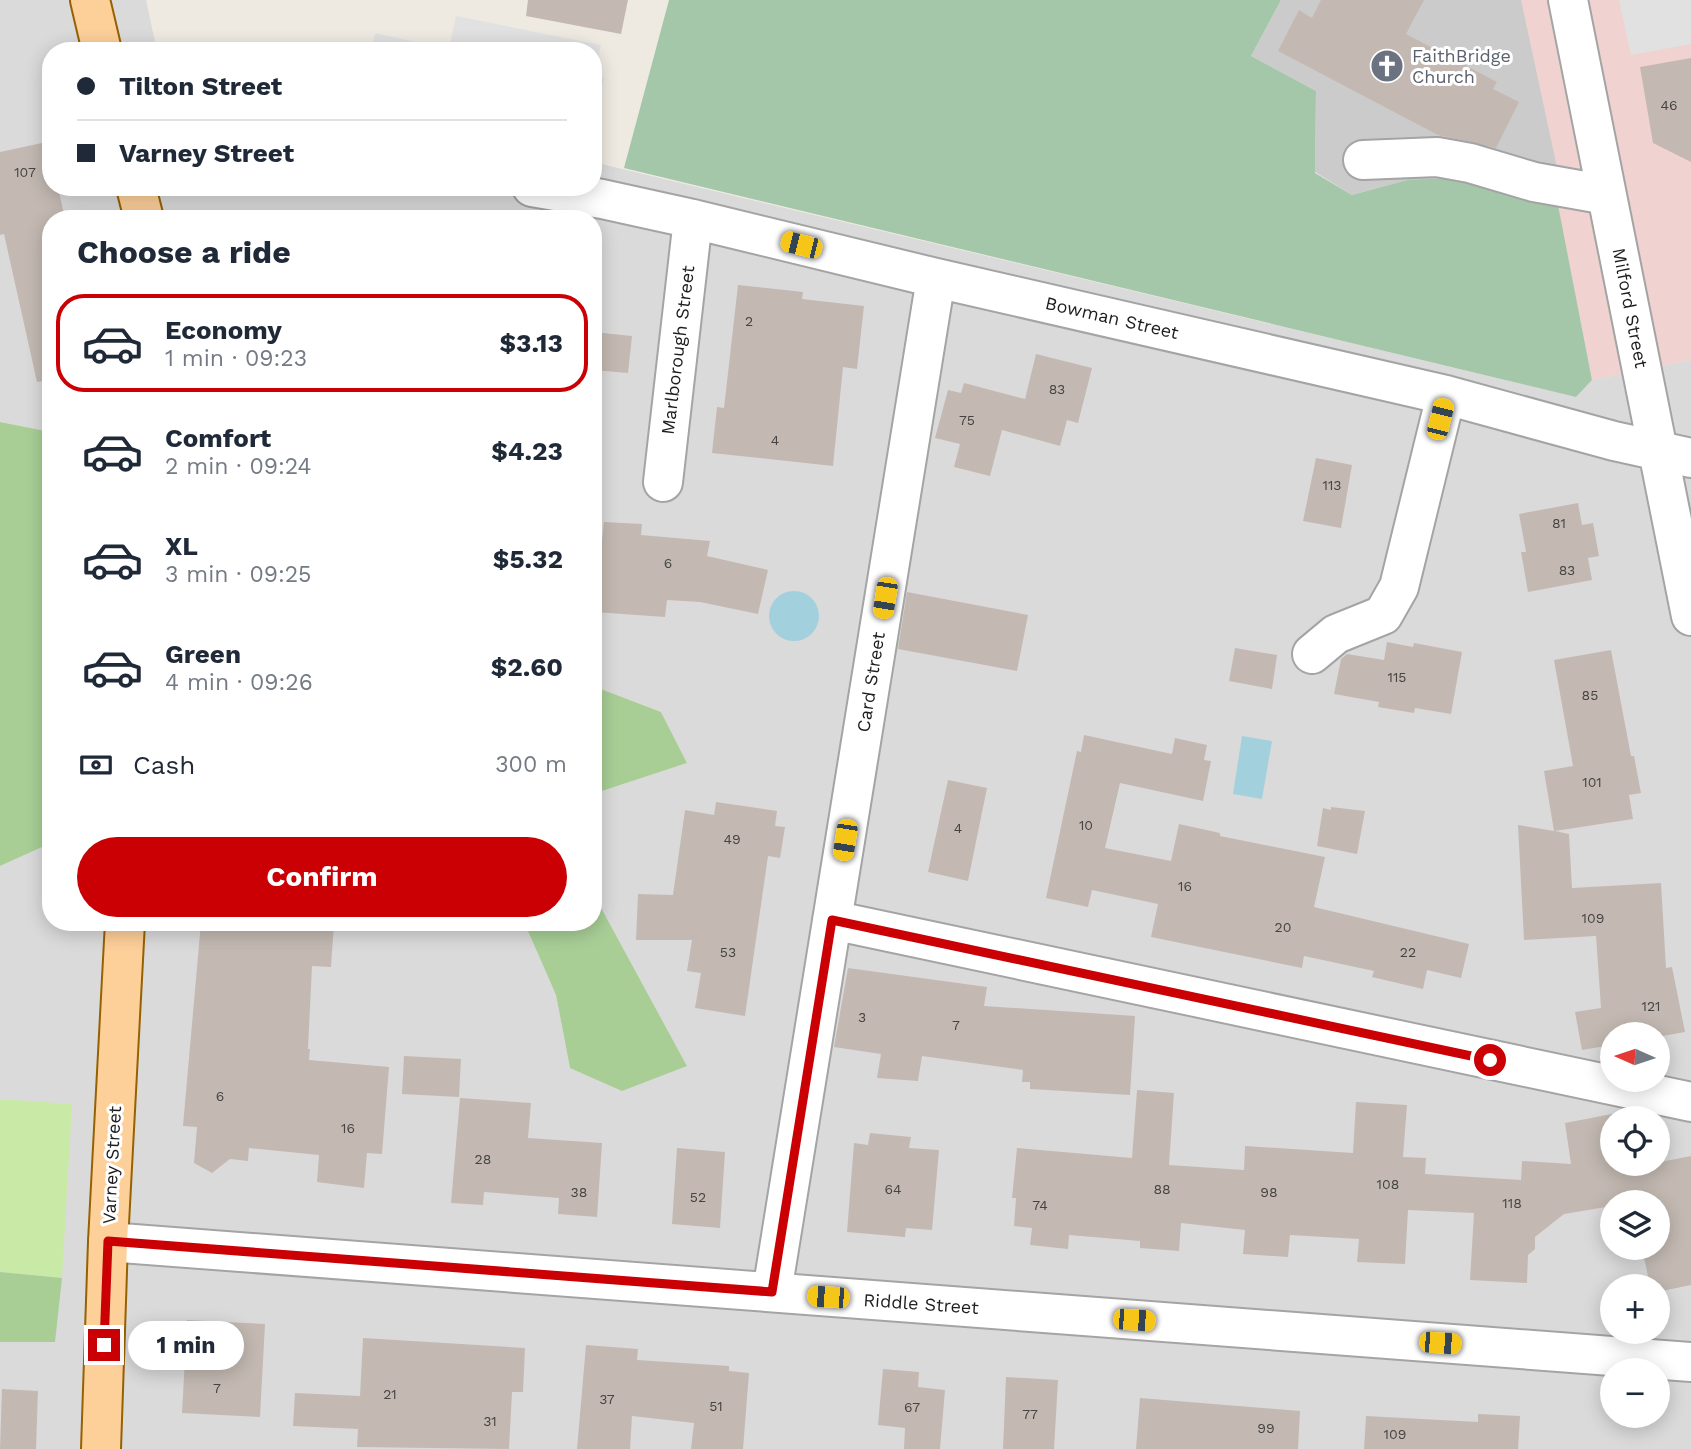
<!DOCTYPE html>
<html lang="en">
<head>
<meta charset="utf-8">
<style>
  body { margin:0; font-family:"Work Sans",sans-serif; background:#f2f2f3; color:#1f2937; height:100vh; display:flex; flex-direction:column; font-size:26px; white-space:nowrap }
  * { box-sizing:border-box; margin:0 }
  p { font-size:23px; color:#747a83 }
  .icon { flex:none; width:38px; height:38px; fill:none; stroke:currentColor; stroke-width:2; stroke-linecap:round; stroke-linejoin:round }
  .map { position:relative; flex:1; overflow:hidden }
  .side { position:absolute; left:42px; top:210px; width:560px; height:721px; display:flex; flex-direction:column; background:#fff; border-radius:28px; box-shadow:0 4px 18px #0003 }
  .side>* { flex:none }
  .banner { position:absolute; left:42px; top:42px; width:560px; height:154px; border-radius:28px; box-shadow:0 4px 18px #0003; display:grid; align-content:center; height:154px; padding:0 35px; background:#fff }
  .needle { width:46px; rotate:273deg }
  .controls { position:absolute; left:1600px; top:1022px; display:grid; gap:14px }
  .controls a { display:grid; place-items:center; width:70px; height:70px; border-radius:50%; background:#fff; box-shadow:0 4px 18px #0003; font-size:35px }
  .end { position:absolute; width:32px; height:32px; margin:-16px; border:9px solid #ca0005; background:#fff; box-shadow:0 0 0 4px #fff }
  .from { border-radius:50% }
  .bubble { position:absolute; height:49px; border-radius:24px; background:#fff; box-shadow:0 4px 18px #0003; font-size:23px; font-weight:700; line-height:49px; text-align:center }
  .car { position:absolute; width:21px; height:42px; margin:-21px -10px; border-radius:9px; box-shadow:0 0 5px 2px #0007; background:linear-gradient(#f5c518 24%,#345 0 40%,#f5c518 0 76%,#345 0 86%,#f5c518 0) }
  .banner b { display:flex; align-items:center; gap:24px; height:66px; font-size:26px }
  .banner b+b { border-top:2px solid #e0e1e3 }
  .banner i { width:18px; height:18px; background:#1f2937 }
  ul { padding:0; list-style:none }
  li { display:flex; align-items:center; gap:21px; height:98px; margin:0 14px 10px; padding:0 21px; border:4px solid transparent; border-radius:28px }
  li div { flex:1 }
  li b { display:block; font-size:26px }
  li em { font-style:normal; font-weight:700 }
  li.active { border-color:#ca0005 }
  li>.icon { width:63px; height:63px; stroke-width:1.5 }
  h2 { padding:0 35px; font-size:32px; line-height:84px }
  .pay { display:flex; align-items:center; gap:18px; height:77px; padding:0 35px; font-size:26px }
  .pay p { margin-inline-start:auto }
  .primary-button { display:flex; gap:14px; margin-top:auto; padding:14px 35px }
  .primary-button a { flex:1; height:80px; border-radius:42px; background:#ca0005; color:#fff; font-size:28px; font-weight:700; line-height:80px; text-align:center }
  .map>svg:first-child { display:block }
  .residential { fill:#dbdada; fill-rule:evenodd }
  .commercial { fill:#f0d2d1 }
  .religious { fill:#cbcbcb }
  .grass { fill:#c9eaa7 }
  .forest { fill:#a8ce96 }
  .cemetery { fill:#a3c7a8 }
  .parking { fill:#e1e1e1 }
  .water { fill:#a2d1dd }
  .building { fill:#c3b9b2 }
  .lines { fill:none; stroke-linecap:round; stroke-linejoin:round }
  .minor-casing { stroke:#a4a4a4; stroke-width:42 }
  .major-casing { stroke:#966100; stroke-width:42 }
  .minor { stroke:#fff; stroke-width:38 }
  .major { stroke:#fdcf99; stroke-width:38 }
  .route { stroke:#ca0005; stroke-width:9 }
  .labels { text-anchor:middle; stroke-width:6; stroke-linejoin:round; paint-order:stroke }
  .number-label { font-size:14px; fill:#464442 }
  .worship-label { font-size:18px; fill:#5b616d; stroke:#fff; text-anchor:start }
  .street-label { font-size:18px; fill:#1d1d1d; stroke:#fff }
</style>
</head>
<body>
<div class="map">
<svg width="1691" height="1449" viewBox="0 0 1691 1449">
  <rect width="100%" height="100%" fill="#eeeae2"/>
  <path class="residential" d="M 0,0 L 146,0 L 157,51 L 51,51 L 51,187 L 593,187 L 593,162 L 1576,397 L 1592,380 L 1691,360 L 1691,1449 L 0,1449 L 0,866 L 51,843 L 51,922 L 524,922 L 556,995 L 570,1068 L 687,1066 L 599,904 L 599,792 L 687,763 L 661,712 L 593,686 L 593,219 L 51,219 L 51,432 L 0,422 ZM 1612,1034 L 1657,1034 L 1657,1080 L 1612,1080 ZM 1612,1118 L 1657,1118 L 1657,1164 L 1612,1164 ZM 1612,1202 L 1657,1202 L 1657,1248 L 1612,1248 ZM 1612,1286 L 1657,1286 L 1657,1332 L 1612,1332 ZM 1612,1370 L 1657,1370 L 1657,1416 L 1612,1416 Z"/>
  <path class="commercial" d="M 1517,0 L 1691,0 L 1691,360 L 1592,380 Z"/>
  <path class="religious" d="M 1281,0 L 1521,0 L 1556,163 L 1558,205 L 1407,180 L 1352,195 L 1315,172 L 1316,91 L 1251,56 Z"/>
  <path class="grass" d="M 0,1099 L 72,1104 L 62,1278 L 0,1272 Z"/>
  <path class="forest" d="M 0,422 L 51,432 L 51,843 L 0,866 Z
    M 593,686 L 661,712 L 687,763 L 599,792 L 599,904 L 687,1066 L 622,1091 L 570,1068 L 556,995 L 524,922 L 593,922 Z
    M 0,1272 L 62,1278 L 55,1342 L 0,1342 Z"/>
  <path class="cemetery" d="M 669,0 L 1281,0 L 1251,56 L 1316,91 L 1315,173 L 1352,195 L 1407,180 L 1473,177 L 1558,205 L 1592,380 L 1576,397 L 624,168 Z"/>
  <path class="parking" d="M 1619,0 L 1691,0 L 1691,44 L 1631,55 Z
    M 456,16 L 601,45 L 594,76 L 604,78 L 593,132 L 593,51 L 371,51 L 375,33 L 449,49 Z"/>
  <path class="water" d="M769 616a25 25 0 1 1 50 0a25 25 0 1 1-50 0Z
    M 1242,736 L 1272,741 L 1262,799 L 1233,794 Z"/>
  <path class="building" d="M 528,0 L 628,0 L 621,34 L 526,16 Z
    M 1321,0 L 1424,0 L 1406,34 L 1497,82 L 1493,89 L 1519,102 L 1496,148 L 1438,135 L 1278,51 L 1299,10 L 1312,18 Z
    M 1691,58 L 1691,162 L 1653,143 L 1640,67 Z
    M 51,141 L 51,187 L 58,187 L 65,219 L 51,219 L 51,380 L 37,382 L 4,234 L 0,235 L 0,152 Z
    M 738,285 L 803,292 L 802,299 L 864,306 L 857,369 L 843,367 L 833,466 L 712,453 L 717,407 L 724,408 Z
    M 593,332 L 632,336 L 628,373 L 593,370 Z
    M 1036,354 L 1092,368 L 1078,423 L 1067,420 L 1060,446 L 1002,430 L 990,476 L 954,467 L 960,444 L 935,438 L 948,390 L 961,393 L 964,383 L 1025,399 Z
    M 1316,458 L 1352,465 L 1341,528 L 1303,521 Z
    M 1578,503 L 1582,525 L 1593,523 L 1599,556 L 1588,558 L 1592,580 L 1528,592 L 1521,552 L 1526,552 L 1519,514 Z
    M 604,522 L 642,524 L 641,535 L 710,541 L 707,556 L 768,570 L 758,614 L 700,602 L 667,600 L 665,617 L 594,612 Z
    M 907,592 L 1028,615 L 1017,671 L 898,649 Z
    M 1387,642 L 1413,647 L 1414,643 L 1462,652 L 1451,714 L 1415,708 L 1414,713 L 1378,707 L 1379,702 L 1334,694 L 1341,659 L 1347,654 L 1384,660 Z
    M 1235,648 L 1277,655 L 1272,689 L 1229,681 Z
    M 1611,650 L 1631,756 L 1634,756 L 1641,793 L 1629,795 L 1633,819 L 1555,831 L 1569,834 L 1572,888 L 1661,883 L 1666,968 L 1672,967 L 1685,1032 L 1657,1037 L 1657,1034 L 1612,1034 L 1612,1045 L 1582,1050 L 1575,1012 L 1601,1008 L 1596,936 L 1524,940 L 1518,825 L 1554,831 L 1544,771 L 1573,766 L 1554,660 Z
    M 1084,735 L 1172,754 L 1175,738 L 1207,745 L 1204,760 L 1211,761 L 1203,801 L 1120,783 L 1105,848 L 1171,861 L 1179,824 L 1220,833 L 1220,836 L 1325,857 L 1314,907 L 1469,944 L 1461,978 L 1427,970 L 1423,989 L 1372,977 L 1374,971 L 1304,956 L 1302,968 L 1151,937 L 1158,904 L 1092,890 L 1088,907 L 1046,898 L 1077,751 L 1081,752 Z
    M 948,780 L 987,788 L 968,881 L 928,872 Z
    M 716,802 L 777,811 L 775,826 L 785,827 L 780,858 L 768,856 L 745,1016 L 695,1008 L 701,973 L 687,971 L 692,940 L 636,940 L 638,894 L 673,895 L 685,810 L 714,815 Z
    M 1331,807 L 1365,811 L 1357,854 L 1317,846 L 1323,808 L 1331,810 Z
    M 201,922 L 334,922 L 331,967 L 312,966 L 308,1049 L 310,1049 L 309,1060 L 389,1067 L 382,1154 L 367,1153 L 364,1188 L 317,1182 L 319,1155 L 249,1148 L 248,1161 L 230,1159 L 212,1173 L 194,1163 L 197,1127 L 183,1126 Z
    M 848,968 L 987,987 L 984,1006 L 1135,1016 L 1130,1095 L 1030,1089 L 1030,1082 L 1022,1082 L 1023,1070 L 922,1056 L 918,1081 L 877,1078 L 881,1054 L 834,1047 Z
    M 404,1056 L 461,1059 L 459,1097 L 402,1094 Z
    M 1137,1090 L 1174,1093 L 1169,1165 L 1244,1170 L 1245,1146 L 1353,1153 L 1356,1102 L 1407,1105 L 1403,1157 L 1426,1158 L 1425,1174 L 1521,1180 L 1522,1161 L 1571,1164 L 1565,1123 L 1612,1114 L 1612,1164 L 1619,1164 L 1620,1170 L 1691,1156 L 1691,1285 L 1657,1292 L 1657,1286 L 1650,1286 L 1642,1248 L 1657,1248 L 1657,1202 L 1612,1202 L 1612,1206 L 1564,1214 L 1535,1237 L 1535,1249 L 1528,1255 L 1527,1283 L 1470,1280 L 1474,1213 L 1408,1210 L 1405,1264 L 1357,1262 L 1359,1239 L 1290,1235 L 1288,1257 L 1243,1254 L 1245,1230 L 1181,1223 L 1179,1251 L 1140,1248 L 1140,1241 L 1069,1235 L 1068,1249 L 1030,1245 L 1032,1228 L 1014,1226 L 1016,1198 L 1012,1198 L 1017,1148 L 1132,1158 Z
    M 460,1098 L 531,1103 L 528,1138 L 602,1143 L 597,1217 L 558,1214 L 559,1198 L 484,1192 L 483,1205 L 451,1203 Z
    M 870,1133 L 911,1137 L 909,1148 L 939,1150 L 932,1230 L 906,1228 L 905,1237 L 847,1232 L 854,1143 L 868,1145 Z
    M 677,1148 L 725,1152 L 720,1228 L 672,1224 Z
    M 187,1320 L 265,1324 L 260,1417 L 182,1413 Z
    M 363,1338 L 525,1348 L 523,1392 L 512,1392 L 509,1449 L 357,1447 L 358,1429 L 293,1426 L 295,1393 L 360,1396 Z
    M 586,1345 L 638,1349 L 637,1360 L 729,1366 L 729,1371 L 749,1373 L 743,1449 L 691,1449 L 694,1423 L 632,1416 L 630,1449 L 577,1449 Z
    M 883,1369 L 919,1372 L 918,1387 L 945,1390 L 940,1449 L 904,1449 L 905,1428 L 878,1425 Z
    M 1006,1377 L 1058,1380 L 1054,1449 L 1003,1449 Z
    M 2,1389 L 38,1391 L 36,1449 L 0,1449 Z
    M 1140,1398 L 1300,1411 L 1298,1449 L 1136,1449 Z
    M 1478,1414 L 1520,1416 L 1518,1449 L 1364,1449 L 1366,1416 L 1478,1422 Z"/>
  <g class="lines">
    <defs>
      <path id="minor" d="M 1568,0 L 1691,616
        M 1363,160 L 1437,157 L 1470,163 L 1534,182 L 1607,195
        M 532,187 L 602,199 L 693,219 L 936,278 L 1446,395 L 1614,441 L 1691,458
        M 663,482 L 693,219
        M 1312,654 L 1336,634 L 1383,615 L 1399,587 L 1446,395
        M 832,920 L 1691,1102
        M 108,1242 L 1691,1362
        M 772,1292 L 936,278"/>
      <path id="major" d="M 90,0 L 102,51
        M 136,187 L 144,219
        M 101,1449 L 108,1242 L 125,922"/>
    </defs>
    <use href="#minor" class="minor-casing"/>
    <use href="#major" class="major-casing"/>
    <use href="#minor" class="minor"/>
    <use href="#major" class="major"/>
  </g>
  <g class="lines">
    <path class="route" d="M 104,1345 L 108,1241 L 772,1292 L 832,920 L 1490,1060"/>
  </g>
  <defs>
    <symbol id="church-disc" viewBox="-11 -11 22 22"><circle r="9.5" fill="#6b7280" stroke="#fff"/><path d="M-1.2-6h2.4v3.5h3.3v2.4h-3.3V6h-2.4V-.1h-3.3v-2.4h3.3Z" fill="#fff"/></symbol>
  </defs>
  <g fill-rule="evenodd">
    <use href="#church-disc" x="1368" y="47" width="38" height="38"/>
  </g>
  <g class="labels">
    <g class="number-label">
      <text x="1669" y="110">46</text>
      <text x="25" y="177">107</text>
      <text x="749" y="326">2</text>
      <text x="1057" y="394">83</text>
      <text x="967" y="425">75</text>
      <text x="775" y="445">4</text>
      <text x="1332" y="490">113</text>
      <text x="1559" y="528">81</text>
      <text x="668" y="568">6</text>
      <text x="1567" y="575">83</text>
      <text x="1397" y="682">115</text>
      <text x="1590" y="700">85</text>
      <text x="1592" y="787">101</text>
      <text x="1086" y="830">10</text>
      <text x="958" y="833">4</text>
      <text x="732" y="844">49</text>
      <text x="1185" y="891">16</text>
      <text x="1593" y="923">109</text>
      <text x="1283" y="932">20</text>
      <text x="728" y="957">53</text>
      <text x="1408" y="957">22</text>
      <text x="1651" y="1011">121</text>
      <text x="862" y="1022">3</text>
      <text x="956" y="1030">7</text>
      <text x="220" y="1101">6</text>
      <text x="348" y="1133">16</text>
      <text x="483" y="1164">28</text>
      <text x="1388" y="1189">108</text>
      <text x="893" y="1194">64</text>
      <text x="1162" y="1194">88</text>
      <text x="579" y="1197">38</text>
      <text x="1269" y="1197">98</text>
      <text x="698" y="1202">52</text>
      <text x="1512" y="1208">118</text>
      <text x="1040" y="1210">74</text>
      <text x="217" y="1393">7</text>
      <text x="390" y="1399">21</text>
      <text x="607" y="1404">37</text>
      <text x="716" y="1411">51</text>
      <text x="912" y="1412">67</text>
      <text x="1030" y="1419">77</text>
      <text x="490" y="1426">31</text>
      <text x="1266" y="1433">99</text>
      <text x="1395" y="1439">109</text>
    </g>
    <g class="worship-label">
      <text x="1412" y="62">FaithBridge<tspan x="1412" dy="21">Church</tspan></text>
    </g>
    <g class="street-label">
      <text transform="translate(1630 308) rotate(79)" y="6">Milford Street</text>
      <text transform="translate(1112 318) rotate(13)" y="6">Bowman Street</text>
      <text transform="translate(678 350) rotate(-83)" y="6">Marlborough Street</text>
      <text transform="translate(871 682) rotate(-81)" y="6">Card Street</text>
      <text transform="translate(112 1165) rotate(-87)" y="6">Varney Street</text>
      <text transform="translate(921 1304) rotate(4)" y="6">Riddle Street</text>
    </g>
  </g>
</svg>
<div class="controls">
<a><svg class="needle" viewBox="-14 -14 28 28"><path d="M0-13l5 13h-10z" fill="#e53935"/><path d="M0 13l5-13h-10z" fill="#747a83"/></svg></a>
<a><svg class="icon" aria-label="locate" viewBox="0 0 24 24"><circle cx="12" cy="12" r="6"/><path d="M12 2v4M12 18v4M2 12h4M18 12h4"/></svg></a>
<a><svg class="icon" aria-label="layers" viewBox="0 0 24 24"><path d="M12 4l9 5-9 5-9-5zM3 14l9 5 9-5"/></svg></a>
<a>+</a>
<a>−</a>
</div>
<i class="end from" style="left:1490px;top:1060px"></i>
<i class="end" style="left:104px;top:1345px"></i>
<div class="bubble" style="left:128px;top:1321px;width:116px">1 min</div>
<i class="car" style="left:801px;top:245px;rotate:284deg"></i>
<i class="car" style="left:1440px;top:419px;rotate:14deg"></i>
<i class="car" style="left:885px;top:598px;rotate:189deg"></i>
<i class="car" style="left:845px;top:840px;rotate:189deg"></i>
<i class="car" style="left:828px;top:1297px;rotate:274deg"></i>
<i class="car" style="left:1134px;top:1320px;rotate:94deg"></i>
<i class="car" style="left:1440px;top:1343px;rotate:94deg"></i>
<div class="banner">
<b><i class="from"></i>Tilton Street</b>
<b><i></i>Varney Street</b>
</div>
<section class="side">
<h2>Choose a ride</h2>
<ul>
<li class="active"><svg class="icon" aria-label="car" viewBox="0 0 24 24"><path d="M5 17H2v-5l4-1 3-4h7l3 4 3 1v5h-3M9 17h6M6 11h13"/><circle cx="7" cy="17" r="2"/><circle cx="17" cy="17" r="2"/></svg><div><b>Economy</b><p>1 min · 09:23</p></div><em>$3.13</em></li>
<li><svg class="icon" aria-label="car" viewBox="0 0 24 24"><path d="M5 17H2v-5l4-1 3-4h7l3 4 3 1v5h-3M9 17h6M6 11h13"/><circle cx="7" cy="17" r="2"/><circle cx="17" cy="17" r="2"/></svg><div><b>Comfort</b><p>2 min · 09:24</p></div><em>$4.23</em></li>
<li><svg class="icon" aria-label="car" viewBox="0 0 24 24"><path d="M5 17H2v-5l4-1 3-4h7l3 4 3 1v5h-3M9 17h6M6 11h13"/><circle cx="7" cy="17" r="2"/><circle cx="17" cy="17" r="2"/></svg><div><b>XL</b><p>3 min · 09:25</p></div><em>$5.32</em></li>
<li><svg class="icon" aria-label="car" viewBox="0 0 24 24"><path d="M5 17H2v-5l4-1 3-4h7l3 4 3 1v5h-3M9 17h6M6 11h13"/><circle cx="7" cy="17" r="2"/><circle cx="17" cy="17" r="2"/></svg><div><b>Green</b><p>4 min · 09:26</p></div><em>$2.60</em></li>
</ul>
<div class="pay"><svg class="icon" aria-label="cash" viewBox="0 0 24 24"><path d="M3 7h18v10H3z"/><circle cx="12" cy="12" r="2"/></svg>Cash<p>300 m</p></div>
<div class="primary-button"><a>Confirm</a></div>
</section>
</div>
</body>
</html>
